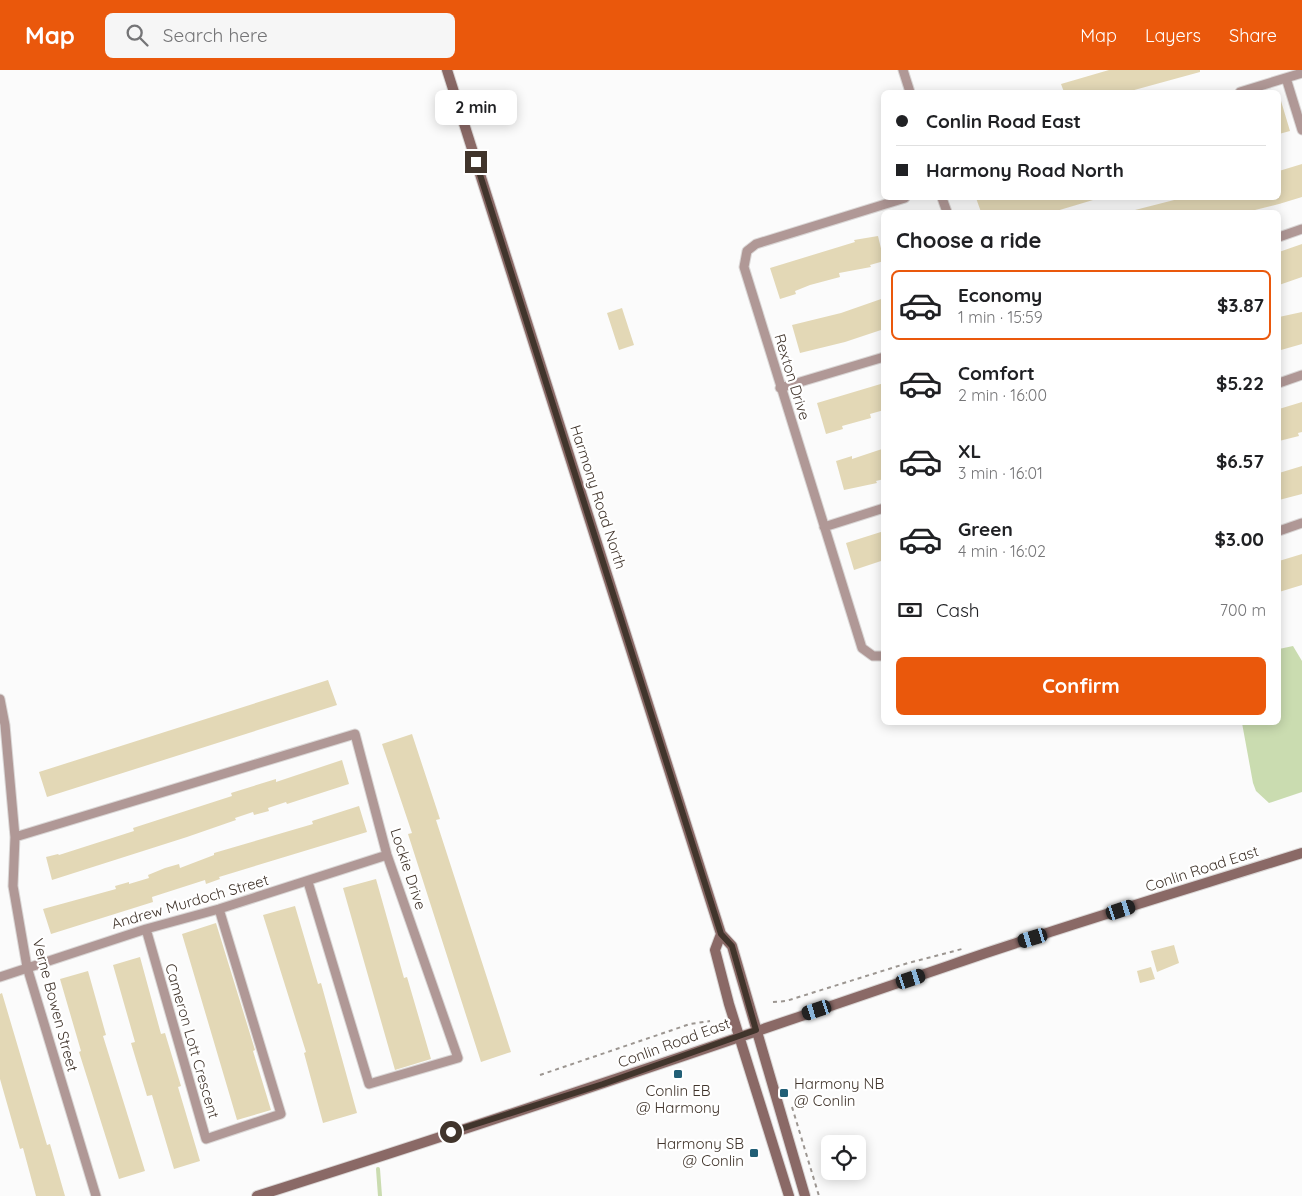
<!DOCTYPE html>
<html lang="en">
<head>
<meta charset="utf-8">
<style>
  body { margin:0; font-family:Quicksand,sans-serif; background:#f6f6f6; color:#202124; height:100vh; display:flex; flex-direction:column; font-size:19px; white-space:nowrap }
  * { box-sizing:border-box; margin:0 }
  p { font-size:16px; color:#757577 }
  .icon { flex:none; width:28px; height:28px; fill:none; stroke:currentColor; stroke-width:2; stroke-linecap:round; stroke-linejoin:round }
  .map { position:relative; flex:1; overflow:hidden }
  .details { position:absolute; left:881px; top:140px; width:400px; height:515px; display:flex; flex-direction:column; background:#fff; border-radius:8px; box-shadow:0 2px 12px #0003 }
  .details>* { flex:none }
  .hud { position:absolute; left:881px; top:20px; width:400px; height:110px; border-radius:8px; box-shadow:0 2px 12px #0003; display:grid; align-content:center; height:110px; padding:0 15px; background:#fff }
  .controls { position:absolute; left:821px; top:1065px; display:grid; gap:10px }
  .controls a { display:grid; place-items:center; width:45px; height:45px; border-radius:8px; background:#fff; box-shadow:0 2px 12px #0003; font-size:25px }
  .end { position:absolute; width:22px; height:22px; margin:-11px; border:6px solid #41352c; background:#fff; box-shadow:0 0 0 2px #fff }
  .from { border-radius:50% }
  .bubble { position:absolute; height:35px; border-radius:8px; background:#fff; box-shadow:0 2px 12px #0003; font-size:16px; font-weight:700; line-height:35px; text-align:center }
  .car { position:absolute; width:15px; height:30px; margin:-15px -8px; border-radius:6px; box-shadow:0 0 4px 1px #0007; background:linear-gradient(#222 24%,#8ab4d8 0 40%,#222 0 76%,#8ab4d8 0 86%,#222 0) }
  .hud b { display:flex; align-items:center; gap:18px; height:48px; font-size:19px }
  .hud b+b { border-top:1px solid #e0e0e0 }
  .hud i { width:12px; height:12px; background:#202124 }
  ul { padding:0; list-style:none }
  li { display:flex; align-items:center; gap:15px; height:70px; margin:0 10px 8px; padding:0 5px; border:2px solid transparent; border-radius:8px }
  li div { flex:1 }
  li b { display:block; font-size:19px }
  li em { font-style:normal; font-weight:700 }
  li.current { border-color:#ea580c }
  li>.icon { width:45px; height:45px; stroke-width:1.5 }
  h2 { padding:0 15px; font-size:22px; line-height:60px }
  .pay { display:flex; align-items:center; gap:12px; height:55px; padding:0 15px; font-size:19px }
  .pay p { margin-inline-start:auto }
  .button { display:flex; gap:10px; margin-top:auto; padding:10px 15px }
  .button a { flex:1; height:58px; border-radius:8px; background:#ea580c; color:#fff; font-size:20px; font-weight:700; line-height:58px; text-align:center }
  header { display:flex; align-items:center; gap:30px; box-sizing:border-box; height:70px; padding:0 25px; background:#ea580c; color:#fff }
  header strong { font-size:24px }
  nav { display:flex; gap:28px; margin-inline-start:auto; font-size:18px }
  .search { width:350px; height:45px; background:#f6f6f6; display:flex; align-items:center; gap:12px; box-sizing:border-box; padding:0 18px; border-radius:8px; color:#757577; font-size:19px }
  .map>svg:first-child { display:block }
  .water { fill:#cadcb0 }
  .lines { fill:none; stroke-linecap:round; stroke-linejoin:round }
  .stream { stroke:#cadcb0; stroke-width:4 }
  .building { fill:#e3d8b6 }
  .street-casing { stroke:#dad7d6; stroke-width:11 }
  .secondary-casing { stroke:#dad7d6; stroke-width:12 }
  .path { stroke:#9c9691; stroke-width:2; stroke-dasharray:4 4; stroke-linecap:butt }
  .street { stroke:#b09896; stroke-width:9 }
  .secondary { stroke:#8a6966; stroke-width:10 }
  .route { stroke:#41352c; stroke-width:6 }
  .poi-dot { fill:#225f76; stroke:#fff; stroke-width:2 }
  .labels { text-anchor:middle; stroke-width:4.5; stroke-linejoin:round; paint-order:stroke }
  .street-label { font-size:15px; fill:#41352c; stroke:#fff }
  .poi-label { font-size:15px; fill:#41352c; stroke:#fff; text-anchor:start }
</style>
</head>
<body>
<header>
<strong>Map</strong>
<div class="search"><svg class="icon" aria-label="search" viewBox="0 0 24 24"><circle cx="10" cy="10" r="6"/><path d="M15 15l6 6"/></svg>Search here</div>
<nav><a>Map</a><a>Layers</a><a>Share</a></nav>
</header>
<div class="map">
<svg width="1302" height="1126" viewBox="0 0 1302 1126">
  <rect width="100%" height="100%" fill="#fbfbfb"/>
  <path class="water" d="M 1293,576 L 1302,591 L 1302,722 L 1269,733 L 1256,721 L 1253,713 L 1242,653 L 1279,652 L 1279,579 Z"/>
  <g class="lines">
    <path class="stream" d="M 378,1099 L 380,1126"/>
  </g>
  <path class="building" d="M 1109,0 L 1200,0 L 1200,2 L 1127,22 L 1064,22 L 1061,14 Z
    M 1279,31 L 1281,31 L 1290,61 L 1279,64 Z
    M 1302,94 L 1302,127 L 1279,134 L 1247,142 L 1136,142 L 1135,140 L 1182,128 L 1279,128 L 1279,101 Z
    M 976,128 L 1092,128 L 1093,130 L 1053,142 L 981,142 Z
    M 878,166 L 884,191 L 870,195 L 871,197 L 839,203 L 840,207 L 810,215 L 795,221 L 796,224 L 780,229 L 770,198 L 855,172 L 854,170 Z
    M 1302,174 L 1302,207 L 1279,215 L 1279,182 Z
    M 884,228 L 884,259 L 845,272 L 800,283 L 792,255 L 841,243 Z
    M 622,238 L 634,275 L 619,280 L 607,243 Z
    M 1302,242 L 1302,274 L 1281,280 L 1279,247 Z
    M 884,313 L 884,340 L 870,344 L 871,348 L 842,356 L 843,359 L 826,364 L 817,333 Z
    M 1302,332 L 1302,362 L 1298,363 L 1299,366 L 1279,371 L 1279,339 Z
    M 882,379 L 884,409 L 876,411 L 877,413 L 844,420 L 836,391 L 852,386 L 852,389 Z
    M 1302,396 L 1302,424 L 1279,430 L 1279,403 Z
    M 884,461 L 884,490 L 854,500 L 846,473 Z
    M 1302,484 L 1302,515 L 1279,522 L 1279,491 Z
    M 328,610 L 337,635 L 47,727 L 39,702 Z
    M 412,664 L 440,749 L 436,750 L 511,982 L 481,992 L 408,764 L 412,763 L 382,674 Z
    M 342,690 L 349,714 L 287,734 L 286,732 L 268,738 L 269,741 L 254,745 L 253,742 L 235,748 L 236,750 L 187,767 L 52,810 L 46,787 L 58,784 L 59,785 L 134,761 L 133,758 L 232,726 L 231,723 L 276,709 L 276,712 Z
    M 359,736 L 367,762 L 219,807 L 220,809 L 206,814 L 205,810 L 152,827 L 153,832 L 51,864 L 43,839 L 116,819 L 115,816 L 129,812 L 129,814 L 149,808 L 148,805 L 165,798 L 179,794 L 180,798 L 214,785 L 214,783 L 313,754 L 312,751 Z
    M 376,809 L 404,908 L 407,907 L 431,989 L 395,1000 L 343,818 Z
    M 295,836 L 318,914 L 321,913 L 357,1043 L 323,1053 L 304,983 L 306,982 L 263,845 Z
    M 216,853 L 255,980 L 253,981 L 271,1040 L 237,1050 L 182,864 Z
    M 1174,875 L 1179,893 L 1157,902 L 1151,881 Z
    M 140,887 L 161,964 L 165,963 L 181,1016 L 178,1017 L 200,1091 L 174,1099 L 152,1025 L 147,1026 L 131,973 L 135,972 L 113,895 Z
    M 1151,897 L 1155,909 L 1140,913 L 1137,901 Z
    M 88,901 L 106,965 L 103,966 L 145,1101 L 119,1109 L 79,982 L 81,981 L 60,909 Z
    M 2,923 L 47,1075 L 50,1074 L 65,1126 L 36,1126 L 23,1078 L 20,1079 L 0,1009 L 0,924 Z"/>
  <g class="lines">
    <defs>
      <path id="street" d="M 903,0 L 910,22
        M 1286,8 L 1302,60
        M 1240,22 L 1302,3
        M 942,128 L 947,142
        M 1279,167 L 1302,159
        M 1279,313 L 1302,305
        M 780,318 L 884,287
        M 824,457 L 884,438
        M 1279,461 L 1302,453
        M 884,586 L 873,586 L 862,578 L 744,197 L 747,181 L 756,174 L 905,128
        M 0,629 L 5,655 L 15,767 L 13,816 L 27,897 L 96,1126
        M 15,767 L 355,664 L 387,785 L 458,988 L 369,1014 L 308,812
        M 146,859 L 206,1069 L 281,1044 L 219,839
        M 0,907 L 146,859 L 219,839 L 387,785"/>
      <path id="secondary" d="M 447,0 L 721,864 L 732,876 L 805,1126
        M 721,864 L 715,880 L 729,934 L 789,1126
        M 257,1126 C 501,1049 743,966 986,883 C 1090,848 1197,816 1302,783"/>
    </defs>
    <use href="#street" class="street-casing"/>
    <use href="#secondary" class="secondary-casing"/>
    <path class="path" d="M 773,932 L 786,931 L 908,893 L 962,879
      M 540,1005 L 690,954 L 710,951
      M 792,1037 L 819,1126"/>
    <use href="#street" class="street"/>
    <use href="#secondary" class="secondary"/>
  </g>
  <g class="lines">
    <path class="route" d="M 451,1062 L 603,1014 L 756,960 L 732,876 L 721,864 L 476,92"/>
  </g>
  <g class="poi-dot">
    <rect x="673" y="999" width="10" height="10" rx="2.5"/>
    <rect x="779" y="1018" width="10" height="10" rx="2.5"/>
    <rect x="749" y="1078" width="10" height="10" rx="2.5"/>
  </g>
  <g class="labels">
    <g class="street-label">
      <text transform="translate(792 307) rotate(73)" y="5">Rexton Drive</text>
      <text transform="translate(598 427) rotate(72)" y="5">Harmony Road North</text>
      <text transform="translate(408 799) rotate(72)" y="5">Lockie Drive</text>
      <text transform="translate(1202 799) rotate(-18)" y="5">Conlin Road East</text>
      <text transform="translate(190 832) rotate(-16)" y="5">Andrew Murdoch Street</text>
      <text transform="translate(55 935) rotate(75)" y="5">Verne Bowen Street</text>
      <text transform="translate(192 971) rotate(74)" y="5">Cameron Lott Crescent</text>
      <text transform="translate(674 973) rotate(-20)" y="5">Conlin Road East</text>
    </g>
    <g class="poi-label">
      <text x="794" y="1019">Harmony NB<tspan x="794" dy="17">@ Conlin</tspan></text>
      <text x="678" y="1026" text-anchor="middle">Conlin EB<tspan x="678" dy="17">@ Harmony</tspan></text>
      <text x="744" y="1079" text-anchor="end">Harmony SB<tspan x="744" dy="17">@ Conlin</tspan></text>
    </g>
  </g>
</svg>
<div class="controls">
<a><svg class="icon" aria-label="locate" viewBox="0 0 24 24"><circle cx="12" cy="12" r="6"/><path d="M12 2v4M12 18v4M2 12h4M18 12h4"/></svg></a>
</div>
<i class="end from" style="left:451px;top:1062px"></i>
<i class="end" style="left:476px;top:92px"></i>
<div class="bubble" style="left:435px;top:20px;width:82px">2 min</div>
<i class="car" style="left:1121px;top:840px;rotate:72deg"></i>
<i class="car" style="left:1033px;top:868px;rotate:253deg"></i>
<i class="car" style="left:911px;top:909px;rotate:72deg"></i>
<i class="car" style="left:817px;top:940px;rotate:252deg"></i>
<div class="hud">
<b><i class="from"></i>Conlin Road East</b>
<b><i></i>Harmony Road North</b>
</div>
<section class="details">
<h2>Choose a ride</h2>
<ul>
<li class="current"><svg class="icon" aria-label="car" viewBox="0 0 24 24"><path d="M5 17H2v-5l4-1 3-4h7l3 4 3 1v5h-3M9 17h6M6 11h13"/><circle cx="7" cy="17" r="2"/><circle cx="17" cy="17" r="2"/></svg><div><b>Economy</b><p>1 min · 15:59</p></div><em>$3.87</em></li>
<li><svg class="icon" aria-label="car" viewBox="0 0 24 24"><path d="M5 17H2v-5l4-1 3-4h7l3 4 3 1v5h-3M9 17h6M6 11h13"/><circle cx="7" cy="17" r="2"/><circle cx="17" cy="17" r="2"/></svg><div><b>Comfort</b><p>2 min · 16:00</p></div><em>$5.22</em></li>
<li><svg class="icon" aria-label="car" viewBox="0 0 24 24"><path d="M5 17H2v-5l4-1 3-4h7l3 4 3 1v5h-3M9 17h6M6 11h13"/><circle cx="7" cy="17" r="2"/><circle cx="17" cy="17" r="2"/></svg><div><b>XL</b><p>3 min · 16:01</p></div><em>$6.57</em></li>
<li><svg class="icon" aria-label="car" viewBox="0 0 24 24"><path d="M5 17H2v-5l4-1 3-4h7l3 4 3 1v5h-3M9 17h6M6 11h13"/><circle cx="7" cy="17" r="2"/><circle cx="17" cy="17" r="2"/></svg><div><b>Green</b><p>4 min · 16:02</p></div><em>$3.00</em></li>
</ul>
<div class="pay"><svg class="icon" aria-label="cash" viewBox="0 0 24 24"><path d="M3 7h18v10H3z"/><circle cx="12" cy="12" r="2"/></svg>Cash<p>700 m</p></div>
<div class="button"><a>Confirm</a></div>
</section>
</div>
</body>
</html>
